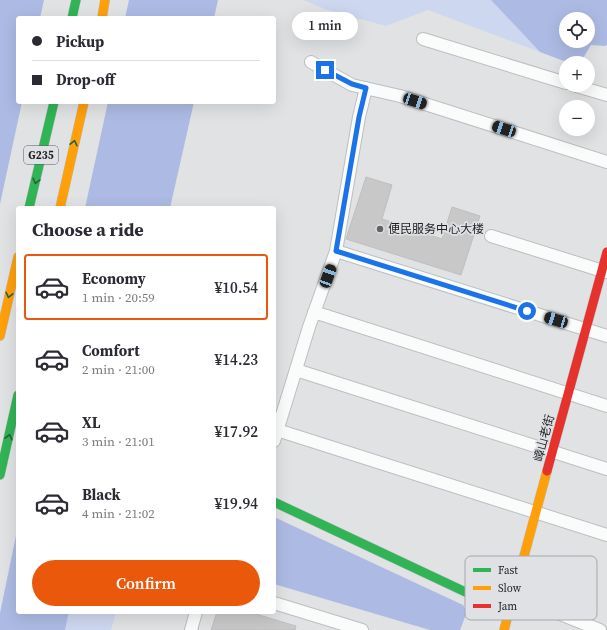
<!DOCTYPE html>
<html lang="en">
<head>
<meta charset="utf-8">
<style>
  body { margin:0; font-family:"Source Serif 4","Noto Sans SC",serif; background:#f7f7f7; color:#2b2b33; height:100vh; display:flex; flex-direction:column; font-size:15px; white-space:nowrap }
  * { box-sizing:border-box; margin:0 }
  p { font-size:13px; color:#7c7c81 }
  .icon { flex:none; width:22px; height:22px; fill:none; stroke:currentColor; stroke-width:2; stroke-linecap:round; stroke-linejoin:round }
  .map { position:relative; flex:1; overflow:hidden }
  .panel { position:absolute; left:16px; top:206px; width:260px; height:408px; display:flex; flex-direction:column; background:#fff; border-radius:4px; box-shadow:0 4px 16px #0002 }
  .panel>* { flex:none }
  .banner { position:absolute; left:16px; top:16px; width:260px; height:88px; border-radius:4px; box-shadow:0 4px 16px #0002; display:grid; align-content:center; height:88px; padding:0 16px; background:#fff }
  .fabs { position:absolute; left:559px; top:12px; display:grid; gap:8px }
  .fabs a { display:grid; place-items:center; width:36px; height:36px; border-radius:50%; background:#fff; box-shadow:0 4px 16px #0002; font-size:20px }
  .end { position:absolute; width:18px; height:18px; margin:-9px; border:5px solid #1a73e8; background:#fff; box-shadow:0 0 0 2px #fff }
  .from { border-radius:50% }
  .bubble { position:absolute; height:28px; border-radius:14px; background:#fff; box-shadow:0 4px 16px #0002; font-size:13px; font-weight:600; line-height:28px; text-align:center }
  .car { position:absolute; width:12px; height:24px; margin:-12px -6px; border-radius:5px; box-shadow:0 0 3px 1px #0007; background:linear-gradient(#222 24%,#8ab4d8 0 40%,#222 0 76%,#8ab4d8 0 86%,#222 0) }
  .banner b { display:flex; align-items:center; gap:14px; height:38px; font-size:15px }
  .banner b+b { border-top:1px solid #e1e1e2 }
  .banner i { width:10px; height:10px; background:#2b2b33 }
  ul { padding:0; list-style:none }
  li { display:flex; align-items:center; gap:12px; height:66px; margin:0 8px 6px; padding:0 8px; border:2px solid transparent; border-radius:4px }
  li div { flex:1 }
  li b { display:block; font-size:15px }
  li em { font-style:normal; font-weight:600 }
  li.on { border-color:#ea580c }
  li>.icon { width:36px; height:36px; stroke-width:1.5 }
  h2 { padding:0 16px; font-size:18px; line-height:48px }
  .action { display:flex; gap:8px; margin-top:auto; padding:8px 16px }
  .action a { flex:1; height:46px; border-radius:24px; background:#ea580c; color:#fff; font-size:16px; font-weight:600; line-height:46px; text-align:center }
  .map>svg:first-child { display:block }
  .green { fill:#ced7f0 }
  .forest { fill:#adbae3; fill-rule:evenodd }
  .building { fill:#c8c8c9; stroke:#bfbfc0 }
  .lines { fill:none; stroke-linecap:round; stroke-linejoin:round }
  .lane-casing { stroke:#bdbec0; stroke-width:14 }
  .fast-casing { stroke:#bdbec0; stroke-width:10 }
  .slow-casing { stroke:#bdbec0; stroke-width:10 }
  .jam-casing { stroke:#bdbec0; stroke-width:10 }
  .lane { stroke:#fafbfb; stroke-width:12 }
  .fast { stroke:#30b455; stroke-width:9 }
  .slow { stroke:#ff9f0a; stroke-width:9 }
  .jam { stroke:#e5322d; stroke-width:9 }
  .oneway { stroke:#276238 }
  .route { stroke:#1a73e8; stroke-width:5 }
  .poi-dot { fill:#636365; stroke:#dfe1e5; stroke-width:1.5 }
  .labels { text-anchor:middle; stroke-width:3.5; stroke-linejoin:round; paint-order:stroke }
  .shield { fill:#dfe1e5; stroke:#59595c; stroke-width:1 }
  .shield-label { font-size:11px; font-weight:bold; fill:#1f1f21 }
  .poi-label { font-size:12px; fill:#1f1f21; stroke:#dfe1e5; text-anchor:start }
  .street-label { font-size:12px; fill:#1f1f21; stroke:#dfe1e5 }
  .key { fill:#dfe1e5; stroke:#a5a7aa; stroke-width:1 }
  .key-label { font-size:11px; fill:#1f1f21 }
</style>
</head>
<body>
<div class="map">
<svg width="607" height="630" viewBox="0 0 607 630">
  <rect width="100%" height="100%" fill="#e0e2e4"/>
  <path class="green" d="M 304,0 L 491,0 L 540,52 L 428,10 L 386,26 L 327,10 Z
    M 69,612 L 116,612 L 111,630 L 65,630 Z"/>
  <path class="forest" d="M 0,0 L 44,0 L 40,18 L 18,18 L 18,102 L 22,102 L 0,204 Z
    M 129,0 L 218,0 L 214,18 L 125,18 Z
    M 491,0 L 607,0 L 607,45 L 605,46 L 591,45 L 580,63 L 569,63 L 540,52 ZM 566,19 L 588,19 L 588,41 L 566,41 Z
    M 108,102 L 194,102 L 170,208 L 85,208 Z
    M 274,517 L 463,605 L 467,612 L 460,630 L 430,630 L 274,584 Z
    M 18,526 L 18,612 L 69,612 L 65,630 L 0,630 L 0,613 Z"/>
  <path class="building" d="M 366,177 L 392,185 L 382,219 L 442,239 L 452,207 L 480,216 L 461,275 L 346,239 Z
    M 217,612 L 249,612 L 296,626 L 295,630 L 211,630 Z"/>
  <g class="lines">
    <defs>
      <path id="lane" d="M 423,39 L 566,83
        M 311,62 L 352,85 L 400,96 L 607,162
        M 573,85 L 607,95
        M 491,236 L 606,272
        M 336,251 L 607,336
        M 314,312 L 607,406
        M 296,370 L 607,469
        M 277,430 L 607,535
        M 274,441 L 309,327 L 336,251 L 359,117 L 366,88
        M 513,595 L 600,630
        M 274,603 L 362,630
        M 191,630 L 196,612"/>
      <path id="fast" d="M 72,18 L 76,0
        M 29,208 L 54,102
        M 0,475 L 18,395
        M 274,502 L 508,612"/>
      <path id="slow" d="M 102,18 L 105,0
        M 60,208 L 84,102
        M 0,336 L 18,257
        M 504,630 L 547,471"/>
      <path id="jam" d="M 547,471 L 607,252"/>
    </defs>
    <use href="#lane" class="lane-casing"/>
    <use href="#fast" class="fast-casing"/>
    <use href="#slow" class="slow-casing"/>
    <use href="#jam" class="jam-casing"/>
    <use href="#lane" class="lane"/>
    <use href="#fast" class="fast"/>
    <use href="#slow" class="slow"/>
    <use href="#jam" class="jam"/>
  </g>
  <defs><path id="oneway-chevron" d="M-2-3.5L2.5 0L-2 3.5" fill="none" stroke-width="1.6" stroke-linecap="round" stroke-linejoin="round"/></defs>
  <g class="oneway">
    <use href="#oneway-chevron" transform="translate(74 143) rotate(-77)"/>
    <use href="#oneway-chevron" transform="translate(36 181) rotate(103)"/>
    <use href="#oneway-chevron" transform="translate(9 295) rotate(103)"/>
    <use href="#oneway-chevron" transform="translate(9 437) rotate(-77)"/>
  </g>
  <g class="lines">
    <path class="route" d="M 325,70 L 352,84 L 366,88 L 359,117 L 336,251 L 527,311"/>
  </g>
  <circle class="poi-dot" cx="380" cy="229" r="4"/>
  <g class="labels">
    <rect class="shield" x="24" y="146" width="34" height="18" rx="3"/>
    <g class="shield-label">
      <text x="41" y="159">G235</text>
    </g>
    <g class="poi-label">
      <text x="388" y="233">便民服务中心大楼</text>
    </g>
    <g class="street-label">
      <text transform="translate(544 438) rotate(-75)" y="4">嶂山老街</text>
    </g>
  </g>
  <rect x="465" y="556" width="132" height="64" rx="6" class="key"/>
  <rect x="473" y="568" width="18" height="4" fill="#30b455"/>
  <rect x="473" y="586" width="18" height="4" fill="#ff9f0a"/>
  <rect x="473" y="604" width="18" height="4" fill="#e5322d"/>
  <g class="key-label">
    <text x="498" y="574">Fast</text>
    <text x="498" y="592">Slow</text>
    <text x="498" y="610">Jam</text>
  </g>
</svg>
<div class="fabs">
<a><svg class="icon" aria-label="locate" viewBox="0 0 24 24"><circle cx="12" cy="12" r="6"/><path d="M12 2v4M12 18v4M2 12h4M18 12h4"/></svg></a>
<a>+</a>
<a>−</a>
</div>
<i class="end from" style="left:527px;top:311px"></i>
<i class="end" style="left:325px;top:70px"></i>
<div class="bubble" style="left:292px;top:12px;width:66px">1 min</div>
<i class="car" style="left:415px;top:101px;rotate:108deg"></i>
<i class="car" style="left:504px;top:129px;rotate:288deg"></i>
<i class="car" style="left:328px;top:276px;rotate:20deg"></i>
<i class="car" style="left:556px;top:320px;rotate:287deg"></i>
<div class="banner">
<b><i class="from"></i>Pickup</b>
<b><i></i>Drop-off</b>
</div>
<section class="panel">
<h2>Choose a ride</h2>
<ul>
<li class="on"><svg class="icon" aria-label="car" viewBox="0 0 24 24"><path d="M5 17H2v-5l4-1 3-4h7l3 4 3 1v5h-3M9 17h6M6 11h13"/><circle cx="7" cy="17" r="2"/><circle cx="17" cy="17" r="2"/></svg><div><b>Economy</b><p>1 min · 20:59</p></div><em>¥10.54</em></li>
<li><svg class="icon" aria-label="car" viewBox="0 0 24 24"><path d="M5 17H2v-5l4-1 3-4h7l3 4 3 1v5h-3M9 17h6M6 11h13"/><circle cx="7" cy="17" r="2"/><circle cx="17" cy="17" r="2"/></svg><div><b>Comfort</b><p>2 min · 21:00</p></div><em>¥14.23</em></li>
<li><svg class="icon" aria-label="car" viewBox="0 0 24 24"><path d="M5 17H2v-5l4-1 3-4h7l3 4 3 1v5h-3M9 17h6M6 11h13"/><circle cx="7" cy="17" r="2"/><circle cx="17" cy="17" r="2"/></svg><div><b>XL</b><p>3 min · 21:01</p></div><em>¥17.92</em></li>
<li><svg class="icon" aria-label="car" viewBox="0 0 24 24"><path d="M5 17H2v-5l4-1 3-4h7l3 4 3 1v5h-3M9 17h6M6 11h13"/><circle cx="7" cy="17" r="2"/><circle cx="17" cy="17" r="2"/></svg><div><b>Black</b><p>4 min · 21:02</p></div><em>¥19.94</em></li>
</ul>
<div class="action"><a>Confirm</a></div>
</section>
</div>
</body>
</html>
